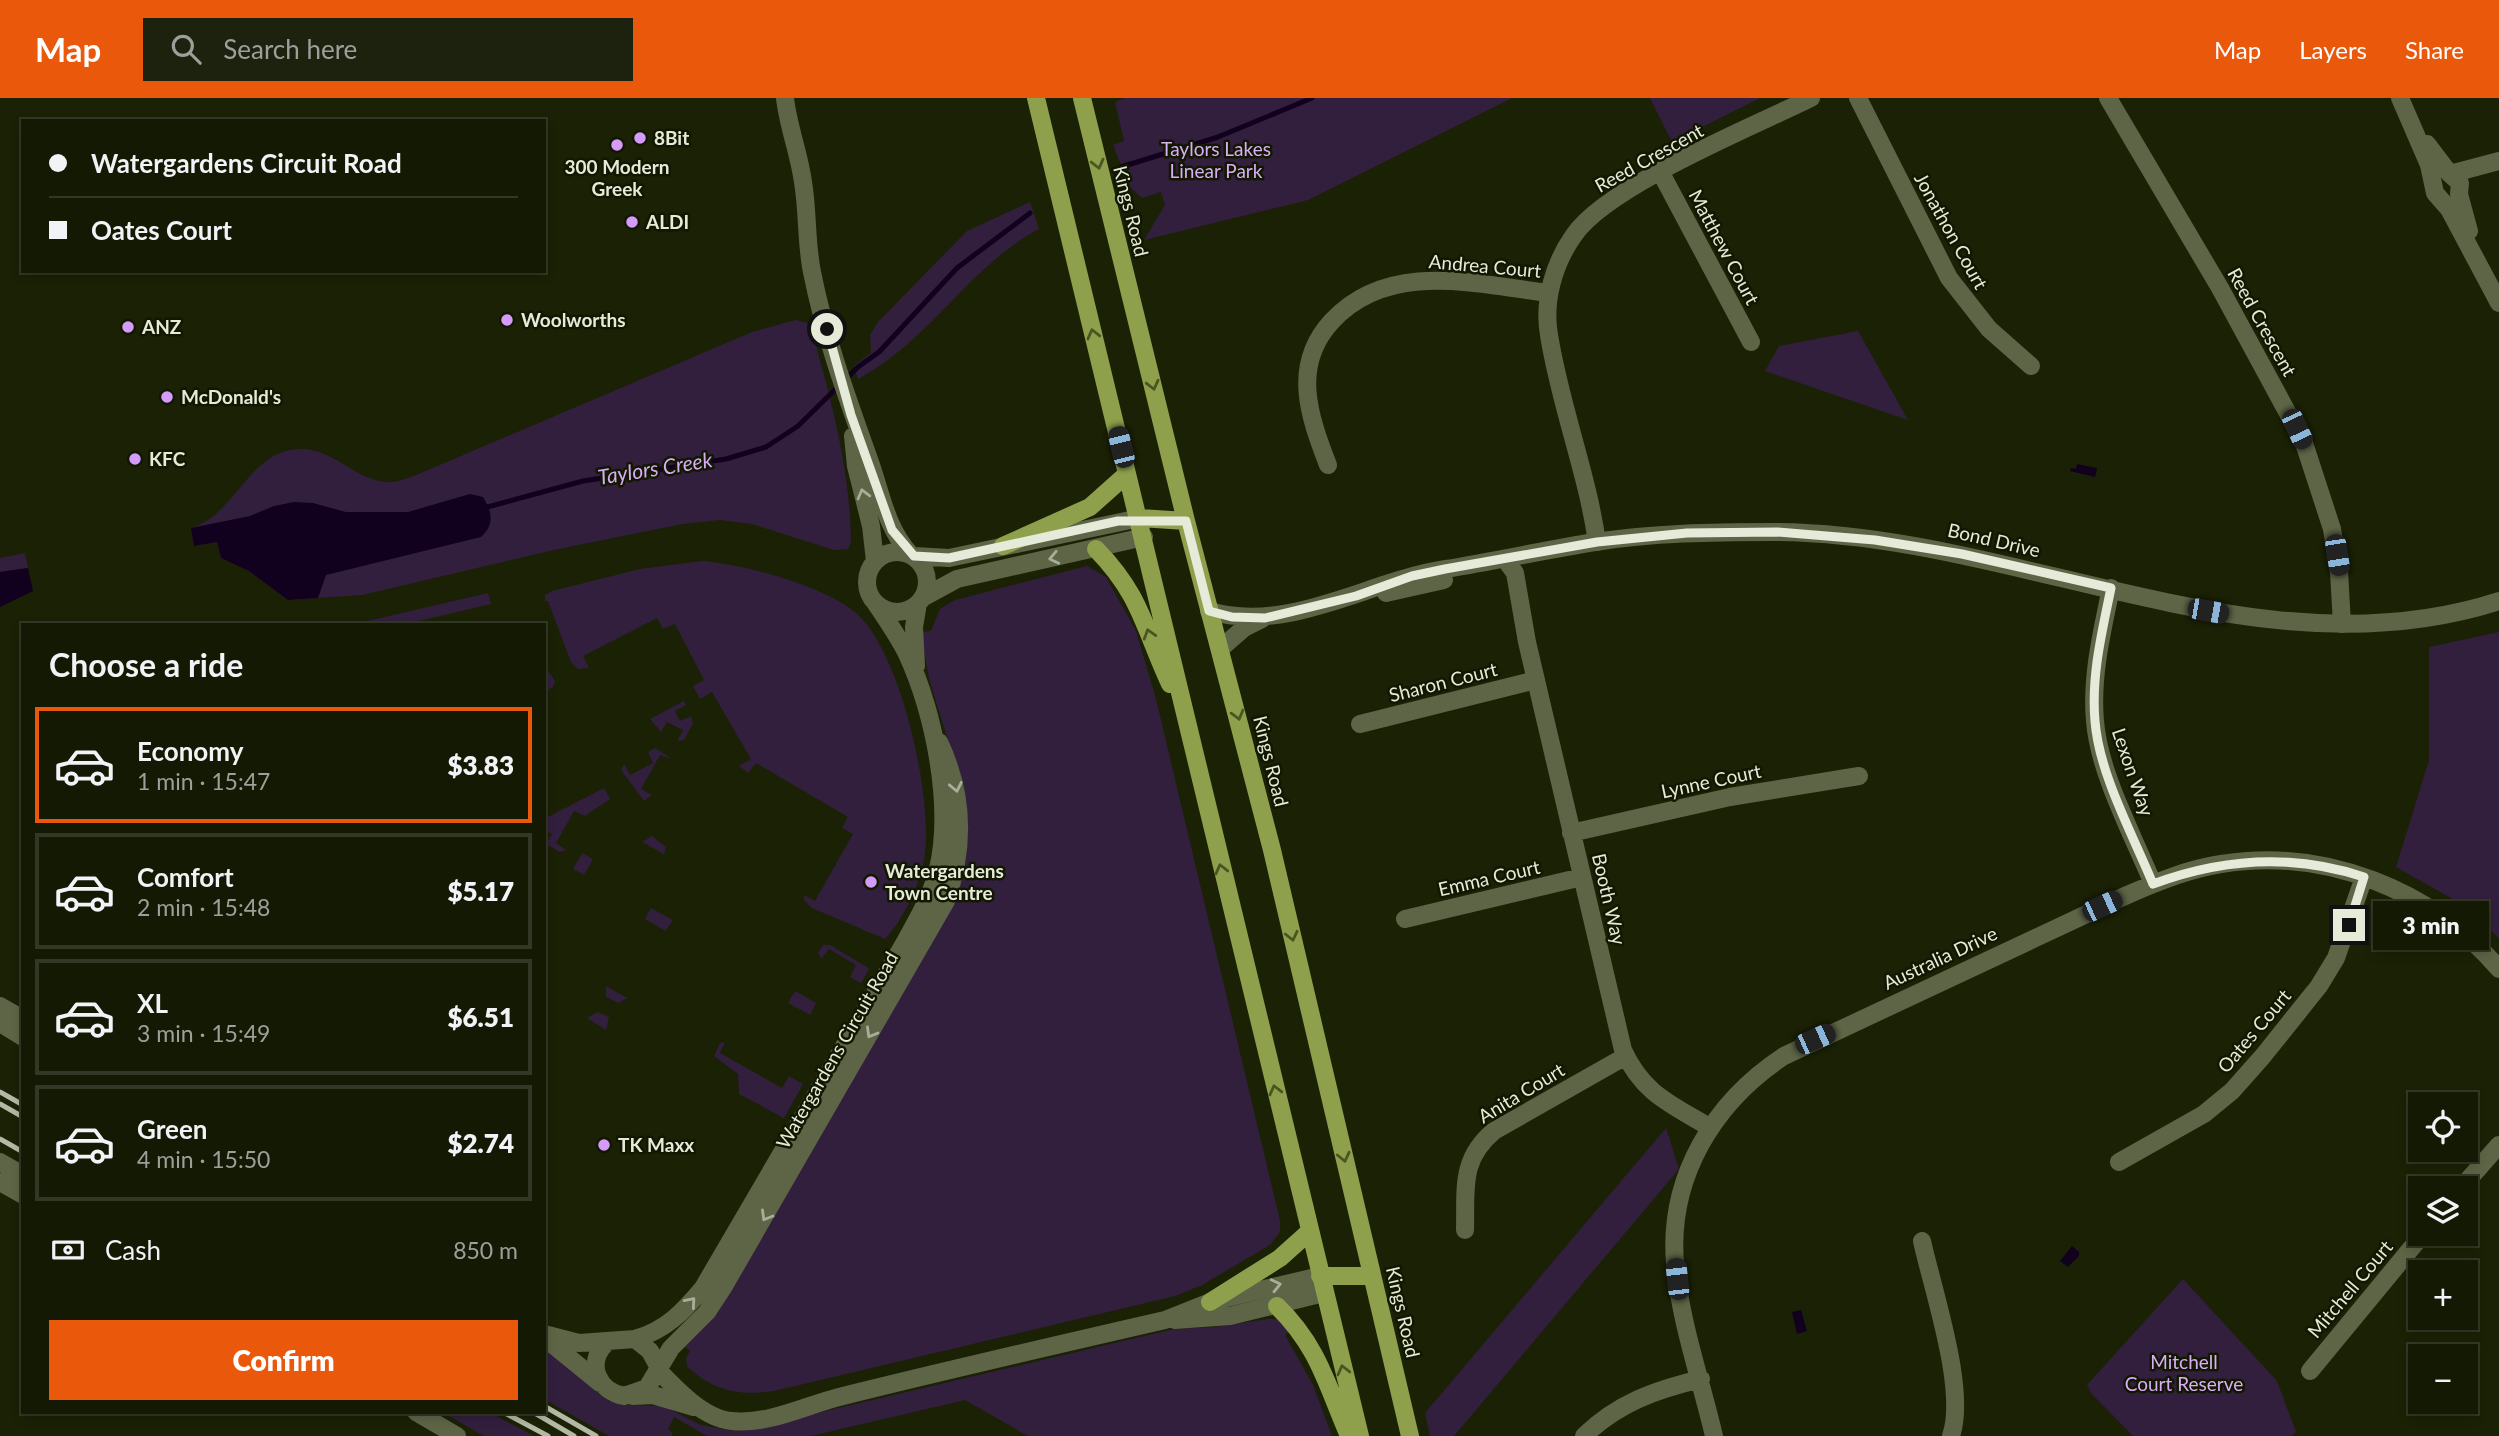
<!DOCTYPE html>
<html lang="en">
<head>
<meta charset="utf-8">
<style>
  body { margin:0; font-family:Lato,sans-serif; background:#1d220e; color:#f1f3f6; height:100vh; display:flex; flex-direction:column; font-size:26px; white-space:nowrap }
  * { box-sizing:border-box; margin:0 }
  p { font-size:23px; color:#9da09a }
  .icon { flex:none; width:38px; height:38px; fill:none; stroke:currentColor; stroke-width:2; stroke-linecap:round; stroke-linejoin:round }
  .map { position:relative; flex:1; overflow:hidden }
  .side { position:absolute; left:21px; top:525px; width:525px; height:791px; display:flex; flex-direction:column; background:#141904; border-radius:0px; box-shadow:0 4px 10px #0003,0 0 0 2px #333826 }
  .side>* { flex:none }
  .guide { position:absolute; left:21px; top:21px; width:525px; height:154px; border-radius:0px; box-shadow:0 4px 10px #0003,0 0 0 2px #333826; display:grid; align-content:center; height:154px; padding:0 28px; background:#141904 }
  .fabs { position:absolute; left:2408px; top:994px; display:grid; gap:14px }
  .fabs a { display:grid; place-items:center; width:70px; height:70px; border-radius:0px; background:#141904; box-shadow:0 4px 10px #0003,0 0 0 2px #333826; font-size:35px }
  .end { position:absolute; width:32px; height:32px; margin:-16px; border:9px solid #e5ead9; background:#111; box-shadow:0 0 0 4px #111 }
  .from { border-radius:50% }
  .bubble { position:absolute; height:49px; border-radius:0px; background:#141904; box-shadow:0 4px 10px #0003,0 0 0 2px #333826; font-size:23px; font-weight:800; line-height:49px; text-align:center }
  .car { position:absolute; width:21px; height:42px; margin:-21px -10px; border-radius:9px; box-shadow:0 0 5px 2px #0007; background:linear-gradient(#222 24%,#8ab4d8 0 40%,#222 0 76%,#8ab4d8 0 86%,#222 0) }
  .guide b { display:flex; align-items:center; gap:24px; height:66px; font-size:26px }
  .guide b+b { border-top:2px solid #333826 }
  .guide i { width:18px; height:18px; background:#f1f3f6 }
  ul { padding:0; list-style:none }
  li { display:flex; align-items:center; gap:21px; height:116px; margin:0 14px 10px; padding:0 14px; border:4px solid #333826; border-radius:0px }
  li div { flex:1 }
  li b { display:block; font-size:26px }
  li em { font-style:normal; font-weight:800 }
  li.current { border-color:#ea580c }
  li>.icon { width:63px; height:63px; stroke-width:1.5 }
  h2 { padding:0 28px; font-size:32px; line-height:84px }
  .pay { display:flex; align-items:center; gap:18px; height:77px; padding:0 28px; font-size:26px }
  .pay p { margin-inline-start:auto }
  .action { display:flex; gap:14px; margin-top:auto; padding:14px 28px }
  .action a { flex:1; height:80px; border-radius:0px; background:#ea580c; color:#fff; font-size:28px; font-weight:800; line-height:80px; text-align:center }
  header { display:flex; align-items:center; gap:42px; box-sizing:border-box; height:98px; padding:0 35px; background:#ea580c; color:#fff }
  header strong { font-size:33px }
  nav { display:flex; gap:38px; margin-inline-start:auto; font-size:24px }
  .search { width:490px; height:63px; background:#1d220e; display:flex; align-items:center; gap:18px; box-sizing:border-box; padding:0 24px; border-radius:0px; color:#9da09a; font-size:26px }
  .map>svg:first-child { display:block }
  .green { fill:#321f3e }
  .water { fill:#11001e }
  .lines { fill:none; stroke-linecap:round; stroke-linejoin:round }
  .stream { stroke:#11001e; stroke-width:5 }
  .minor { stroke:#5d6546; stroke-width:18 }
  .tertiary { stroke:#5d6546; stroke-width:18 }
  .primary { stroke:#8ea04c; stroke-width:18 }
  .rail { stroke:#b4b9a5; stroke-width:5 }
  .oneway { stroke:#4a5522 }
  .oneway2 { stroke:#a8ae97 }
  .route { stroke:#e5ead9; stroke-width:9 }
  .poi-dot { fill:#d59bfb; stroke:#121800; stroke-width:2.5 }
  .labels { text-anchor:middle; stroke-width:5; stroke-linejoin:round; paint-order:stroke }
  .poi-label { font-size:19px; font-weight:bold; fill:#e5ead9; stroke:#121800; text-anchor:start }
  .park-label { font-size:19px; fill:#daadf8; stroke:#121800 }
  .street-label { font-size:19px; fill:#e5ead9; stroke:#121800 }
  .water-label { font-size:21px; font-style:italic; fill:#d7abf5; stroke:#121800 }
</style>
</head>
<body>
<header>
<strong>Map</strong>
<div class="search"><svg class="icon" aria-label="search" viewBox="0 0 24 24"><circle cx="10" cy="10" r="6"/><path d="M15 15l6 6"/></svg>Search here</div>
<nav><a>Map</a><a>Layers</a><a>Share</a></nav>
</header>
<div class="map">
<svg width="2499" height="1338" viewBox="0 0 2499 1338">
  <rect width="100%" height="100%" fill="#1b2105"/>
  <path class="green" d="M 1125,0 L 1512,0 L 1308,102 L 1144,142 L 1165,107 L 1161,94 L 1142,100 L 1130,89 L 1113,47 L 1124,43 L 1115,4 Z
    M 1650,0 L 1760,0 L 1672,44 Z
    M 1030,104 L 1039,131 C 970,167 931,242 858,281 L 854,268 L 871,255 L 870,237 L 878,224 L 967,133 Z
    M 796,222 L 807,225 L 811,230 C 831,301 850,370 851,444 L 848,451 L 834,452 L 752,426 L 720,422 L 682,426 L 549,453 L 362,497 L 288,502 L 249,473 L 221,460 L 217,444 L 194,448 L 191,430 C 231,419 246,364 286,353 C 330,341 355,387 393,384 C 400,383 407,380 414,378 L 752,234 Z
    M 1858,233 L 1908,322 L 1765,273 L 1779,248 Z
    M 25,455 L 28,470 L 0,474 L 0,460 Z
    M 702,463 C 743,466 825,488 856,515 C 901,554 932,696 925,755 C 921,785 905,819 885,841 L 812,810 L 804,802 L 804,797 L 815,803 L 853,736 L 842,730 L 848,719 L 756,665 L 748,675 L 739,668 L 751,661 L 712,594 L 700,601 L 693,588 L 704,582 L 675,526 L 663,531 L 657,520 L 583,558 L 589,570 L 578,571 L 571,564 L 548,503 L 545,503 L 545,497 L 552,493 L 640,471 Z
    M 1087,468 L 1106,479 L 1136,533 L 1156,601 L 1280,1123 L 1280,1134 L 1270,1147 L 1202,1187 L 1175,1198 L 774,1293 C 739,1298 713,1293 687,1268 L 686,1260 L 690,1253 L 684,1248 L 950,809 L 958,675 L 930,584 L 920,534 L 931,533 L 940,511 L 955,502 Z
    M 488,495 L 491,506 L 402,527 L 350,527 Z
    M 2499,534 L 2499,840 L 2458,804 L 2396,769 L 2429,662 L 2429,549 Z
    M 544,567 L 555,583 L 553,589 L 544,594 Z
    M 684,603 L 686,607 L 675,613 L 680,623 L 691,618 L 693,625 L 684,642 L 677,643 L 683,632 L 667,624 L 661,634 L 650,621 Z
    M 655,650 L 672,661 L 660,657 L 641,691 L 652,697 L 644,703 L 621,672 L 624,666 L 630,677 L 653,665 L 648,654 Z
    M 604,690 L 610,701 L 585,718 L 574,713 L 556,745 L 566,752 L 560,754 L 546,746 L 552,736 L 544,731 L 544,721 Z
    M 652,738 L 666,749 L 664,756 L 642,744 Z
    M 582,755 L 593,761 L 584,777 L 573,771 Z
    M 651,810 L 673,822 L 666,833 L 645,821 Z
    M 823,847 L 830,847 L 865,868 L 869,871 L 861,885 L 850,879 L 856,867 L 829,851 L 821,861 L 818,854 Z
    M 606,888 L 627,900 L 619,905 L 606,899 Z
    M 795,893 L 816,905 L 810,917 L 788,905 Z
    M 598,914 L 609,919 L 606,932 L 587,920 Z
    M 725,944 L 720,955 L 782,990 L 789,978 L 803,986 L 784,1020 L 739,996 L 738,976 L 714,958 L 720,945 Z
    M 1666,1030 L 1679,1071 L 1454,1338 L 1430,1338 L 1425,1315 Z
    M 2183,1181 L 2277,1283 L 2296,1334 L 2292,1338 L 2133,1338 L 2091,1295 L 2087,1287 Z
    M 1268,1221 L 1277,1221 L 1291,1231 L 1285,1237 L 1313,1287 L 1332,1338 L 1028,1338 L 965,1302 L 811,1338 L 707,1338 L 674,1319 L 668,1331 L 673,1335 L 671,1338 L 609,1338 L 544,1301 L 544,1250 L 608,1303 L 627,1307 L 663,1308 L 701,1327 L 732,1333 L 745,1332 L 1174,1231 L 1215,1229 Z
    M 442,1314 L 489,1314 L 534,1338 L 484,1338 Z"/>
  <path class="water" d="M 2077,366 L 2097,370 L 2095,379 L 2070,373 L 2071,370 L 2076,371 Z
    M 470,396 L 483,399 C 492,414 495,426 481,439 L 326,477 L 318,500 L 288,502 L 249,473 L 221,460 L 217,444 L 194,448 L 191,430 L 250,418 L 274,408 L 294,404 L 313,405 L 346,414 L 408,414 Z
    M 28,470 L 33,493 L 0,509 L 0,474 Z
    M 2072,1148 L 2079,1154 L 2079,1158 L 2068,1169 L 2060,1163 Z
    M 1801,1212 L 1807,1233 L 1797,1236 L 1792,1214 Z"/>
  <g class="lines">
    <path class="stream" d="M 1121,69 L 1218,39 L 1312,0
      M 484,410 L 583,383 L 726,361 L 766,349 L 798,328 L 858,269 L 879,254 L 957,170 L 1030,115"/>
    <path class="minor" d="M 785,0 C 788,28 799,55 803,84 C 808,114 806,145 812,174 C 825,240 848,302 870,364 C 882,398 886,429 910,456
      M 1858,0 L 1949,180 L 1989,231 L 2031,268
      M 2108,0 L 2220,190 L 2304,345 L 2332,431 L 2339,474 L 2342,526
      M 1661,75 L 1751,244
      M 853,338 L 856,368 L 871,428 L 875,463
      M 1328,367 C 1309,318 1291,267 1332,223 C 1389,162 1475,186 1549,195
      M 1597,444 C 1587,374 1560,307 1549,237 C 1543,203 1554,165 1574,137 C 1607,88 1754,28 1811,0
      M867 484a30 30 0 1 1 60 0a30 30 0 1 1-60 0Z
      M 914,458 L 949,460 L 1140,420
      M 1505,461 L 1515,475 L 1527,544 L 1623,952 C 1643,996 1671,1006 1709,1029
      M 2111,490 C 2102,534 2091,578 2095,623 C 2099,675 2133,737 2153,786
      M 922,500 L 957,481 L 1144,439
      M 916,568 L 914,529 L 918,505
      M 1360,626 L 1536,582
      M 1571,735 L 1730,699 L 1859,678
      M 1405,821 L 1582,779
      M 0,908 L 23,921
      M 0,925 L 23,939
      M 2119,1064 L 2204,1016 L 2232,993 L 2263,958 L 2319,888 L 2336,860 L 2364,779
      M 2461,1090 L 2499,1047
      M 1465,1132 C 1466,1091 1460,1061 1494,1033 L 1626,958
      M 1922,1143 C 1933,1193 1967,1292 1951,1338
      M 1175,1222 L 1230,1218 L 1324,1195
      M 544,1236 L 579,1245 L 635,1241 L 650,1253 L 659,1270 L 647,1290 L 624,1298 C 598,1293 586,1266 605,1246
      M 546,1241 L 600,1285
      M 635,1241 C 666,1232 683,1214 703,1190 L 905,844 C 918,820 932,797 938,771 C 953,707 934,615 907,556 C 898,538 887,522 876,506
      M 659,1270 L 671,1250 L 707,1214 L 724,1188 L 946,803 C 965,749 964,696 939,644
      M 658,1272 C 676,1291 703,1320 731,1323 C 768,1327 804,1308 839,1299 C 947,1272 1056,1247 1165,1222 L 1210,1204 L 1320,1178
      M 2310,1273 L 2423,1136
      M 633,1298 L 653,1297 L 694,1309
      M 1584,1338 C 1618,1305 1655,1292 1701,1281
      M 1714,1338 C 1701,1282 1680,1223 1675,1165 C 1668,1079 1714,1004 1784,958 L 2125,798 C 2156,784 2188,771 2221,766 C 2325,749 2432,792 2499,871"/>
    <path class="tertiary" d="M 2400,0 L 2429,67 L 2435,95 L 2449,111 L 2499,205
      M 2427,46 L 2449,75 L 2460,85 L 2459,96 L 2469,133
      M 2450,76 L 2499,63
      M 1386,495 L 1444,482
      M 1209,513 C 1290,536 1367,483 1446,471 C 1495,463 1545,452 1595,444 C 1653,435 1713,434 1772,434 C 2016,434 2258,581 2499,503
      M 1220,551 L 1244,530 L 1262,521
      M 0,1064 L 23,1077
      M 0,1084 L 23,1097
      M 416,1314 L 457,1338"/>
    <path class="primary" d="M 1036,0 L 1360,1338
      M 1082,0 L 1186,423 L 1272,752 L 1410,1338
      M 1140,420 L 1186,423
      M 1003,448 L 1090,409 L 1127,376
      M 1096,451 C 1141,497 1144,530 1170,586
      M 1320,1178 L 1372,1178
      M 1210,1204 L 1280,1160 L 1309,1134
      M 1277,1208 C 1319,1249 1327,1288 1349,1338"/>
    <path class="rail" d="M 0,994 L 23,1007
      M 0,1006 L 23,1019
      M 0,1041 L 23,1054
      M 544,1308 L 596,1338
      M 503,1314 L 548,1338
      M 533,1314 L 574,1338"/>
  </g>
  <defs><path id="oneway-chevron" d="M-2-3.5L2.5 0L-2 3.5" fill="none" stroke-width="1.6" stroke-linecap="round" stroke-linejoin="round" transform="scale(1.75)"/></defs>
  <g class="oneway">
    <use href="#oneway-chevron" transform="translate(1098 66) rotate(76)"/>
    <use href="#oneway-chevron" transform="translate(1093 236) rotate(-104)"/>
    <use href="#oneway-chevron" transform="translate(1153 287) rotate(76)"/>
    <use href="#oneway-chevron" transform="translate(1149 536) rotate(-107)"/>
    <use href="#oneway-chevron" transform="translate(1238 617) rotate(75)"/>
    <use href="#oneway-chevron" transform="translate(1221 771) rotate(-104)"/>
    <use href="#oneway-chevron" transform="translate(1292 838) rotate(77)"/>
    <use href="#oneway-chevron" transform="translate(1275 992) rotate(-104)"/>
    <use href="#oneway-chevron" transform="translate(1344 1059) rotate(77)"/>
    <use href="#oneway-chevron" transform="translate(1343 1272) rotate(-104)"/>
  </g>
  <g class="oneway2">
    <use href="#oneway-chevron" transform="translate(863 396) rotate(-105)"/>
    <use href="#oneway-chevron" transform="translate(1054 460) rotate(168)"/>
    <use href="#oneway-chevron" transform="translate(956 689) rotate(78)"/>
    <use href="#oneway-chevron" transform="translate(871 935) rotate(120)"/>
    <use href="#oneway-chevron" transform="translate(766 1118) rotate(120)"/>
    <use href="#oneway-chevron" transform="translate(1276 1187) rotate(-13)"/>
    <use href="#oneway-chevron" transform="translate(691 1204) rotate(-49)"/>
  </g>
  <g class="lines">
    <path class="route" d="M 827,231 L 851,317 L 892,432 L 914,458 L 949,460 L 1118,423 L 1186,423 L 1209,513 L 1232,519 L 1265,520 L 1356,498 L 1412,478 L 1445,471 L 1597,444 L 1687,435 L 1777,434 L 1875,442 L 1962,456 L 2111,490 C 2102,534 2091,578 2095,623 C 2099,676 2133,737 2153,786 C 2223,760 2292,755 2364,779 L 2349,827"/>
  </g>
  <g class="poi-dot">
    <circle cx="640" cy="40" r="7"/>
    <circle cx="617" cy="47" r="7"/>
    <circle cx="632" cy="124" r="7"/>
    <circle cx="507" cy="222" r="7"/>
    <circle cx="128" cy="229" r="7"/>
    <circle cx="167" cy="299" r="7"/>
    <circle cx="135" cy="361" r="7"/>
    <circle cx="871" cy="784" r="7"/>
    <circle cx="604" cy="1047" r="7"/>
  </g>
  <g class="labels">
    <g class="poi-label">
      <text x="654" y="47">8Bit</text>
      <text x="617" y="76" text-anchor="middle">300 Modern<tspan x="617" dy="22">Greek</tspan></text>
      <text x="646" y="131">ALDI</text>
      <text x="521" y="229">Woolworths</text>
      <text x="142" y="236">ANZ</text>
      <text x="181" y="306">McDonald's</text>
      <text x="149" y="368">KFC</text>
      <text x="885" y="780">Watergardens<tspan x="885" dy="22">Town Centre</tspan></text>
      <text x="618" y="1054">TK Maxx</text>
    </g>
    <g class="park-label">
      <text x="1216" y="58">Taylors Lakes<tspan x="1216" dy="22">Linear Park</tspan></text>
      <text x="2184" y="1271">Mitchell<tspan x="2184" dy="22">Court Reserve</tspan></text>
    </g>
    <g class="street-label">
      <text transform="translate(1649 60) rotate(-29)" y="7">Reed Crescent</text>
      <text transform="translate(1131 113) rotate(76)" y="7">Kings Road</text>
      <text transform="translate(1951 133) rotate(61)" y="7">Jonathon Court</text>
      <text transform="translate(1724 149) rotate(62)" y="7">Matthew Court</text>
      <text transform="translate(1485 168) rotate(5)" y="7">Andrea Court</text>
      <text transform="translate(2262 224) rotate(61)" y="7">Reed Crescent</text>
      <text transform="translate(1994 442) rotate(13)" y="7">Bond Drive</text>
      <text transform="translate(1443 584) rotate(-14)" y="7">Sharon Court</text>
      <text transform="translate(1271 663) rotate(76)" y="7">Kings Road</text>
      <text transform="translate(2133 674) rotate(71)" y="7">Lexon Way</text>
      <text transform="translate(1711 683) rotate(-12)" y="7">Lynne Court</text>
      <text transform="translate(1489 780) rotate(-13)" y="7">Emma Court</text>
      <text transform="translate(1609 801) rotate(77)" y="7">Booth Way</text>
      <text transform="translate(1940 860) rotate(-25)" y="7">Australia Drive</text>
      <text transform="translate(2254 933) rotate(-50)" y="7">Oates Court</text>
      <text transform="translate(837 952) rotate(-60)" y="7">Watergardens Circuit Road</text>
      <text transform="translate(1521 995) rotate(-31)" y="7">Anita Court</text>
      <text transform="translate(2350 1191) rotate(-50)" y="7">Mitchell Court</text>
      <text transform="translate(1403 1214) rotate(77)" y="7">Kings Road</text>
    </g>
    <g class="water-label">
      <text transform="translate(655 371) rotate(-9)" y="7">Taylors Creek</text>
    </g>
  </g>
</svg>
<div class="fabs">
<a><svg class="icon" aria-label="locate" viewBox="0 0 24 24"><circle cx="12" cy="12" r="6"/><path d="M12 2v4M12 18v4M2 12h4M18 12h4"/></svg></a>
<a><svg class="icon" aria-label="layers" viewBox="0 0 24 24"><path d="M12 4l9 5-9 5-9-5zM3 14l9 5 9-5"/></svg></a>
<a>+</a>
<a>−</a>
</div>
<i class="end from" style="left:827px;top:231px"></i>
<i class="end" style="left:2349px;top:827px"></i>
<div class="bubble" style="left:2373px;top:803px;width:116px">3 min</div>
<i class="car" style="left:2297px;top:331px;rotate:155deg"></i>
<i class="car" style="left:1121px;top:349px;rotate:346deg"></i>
<i class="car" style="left:2337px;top:457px;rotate:171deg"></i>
<i class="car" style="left:2208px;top:513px;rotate:100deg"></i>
<i class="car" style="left:2102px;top:808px;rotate:65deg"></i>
<i class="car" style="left:1815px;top:941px;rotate:66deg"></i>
<i class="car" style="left:1677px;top:1181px;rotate:354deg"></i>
<div class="guide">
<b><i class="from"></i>Watergardens Circuit Road</b>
<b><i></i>Oates Court</b>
</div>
<section class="side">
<h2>Choose a ride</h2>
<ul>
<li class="current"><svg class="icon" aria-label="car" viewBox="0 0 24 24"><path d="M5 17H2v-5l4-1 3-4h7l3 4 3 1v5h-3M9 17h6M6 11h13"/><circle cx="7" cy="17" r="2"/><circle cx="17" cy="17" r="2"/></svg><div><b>Economy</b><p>1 min · 15:47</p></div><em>$3.83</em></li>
<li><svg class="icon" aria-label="car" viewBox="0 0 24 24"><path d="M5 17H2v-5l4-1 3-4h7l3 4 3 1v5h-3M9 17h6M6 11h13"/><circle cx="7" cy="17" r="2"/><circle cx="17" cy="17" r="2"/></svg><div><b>Comfort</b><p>2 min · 15:48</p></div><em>$5.17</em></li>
<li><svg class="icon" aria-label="car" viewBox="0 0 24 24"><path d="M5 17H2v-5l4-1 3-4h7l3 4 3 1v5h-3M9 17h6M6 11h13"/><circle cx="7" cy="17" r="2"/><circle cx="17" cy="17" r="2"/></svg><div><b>XL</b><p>3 min · 15:49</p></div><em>$6.51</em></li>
<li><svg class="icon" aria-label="car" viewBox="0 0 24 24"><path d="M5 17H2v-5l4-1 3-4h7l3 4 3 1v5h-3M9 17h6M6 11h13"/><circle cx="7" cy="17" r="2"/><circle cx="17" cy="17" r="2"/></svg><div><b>Green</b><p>4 min · 15:50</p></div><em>$2.74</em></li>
</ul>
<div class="pay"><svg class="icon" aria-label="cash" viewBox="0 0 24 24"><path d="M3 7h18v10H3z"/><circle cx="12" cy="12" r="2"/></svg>Cash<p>850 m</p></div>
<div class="action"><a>Confirm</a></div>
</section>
</div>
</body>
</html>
